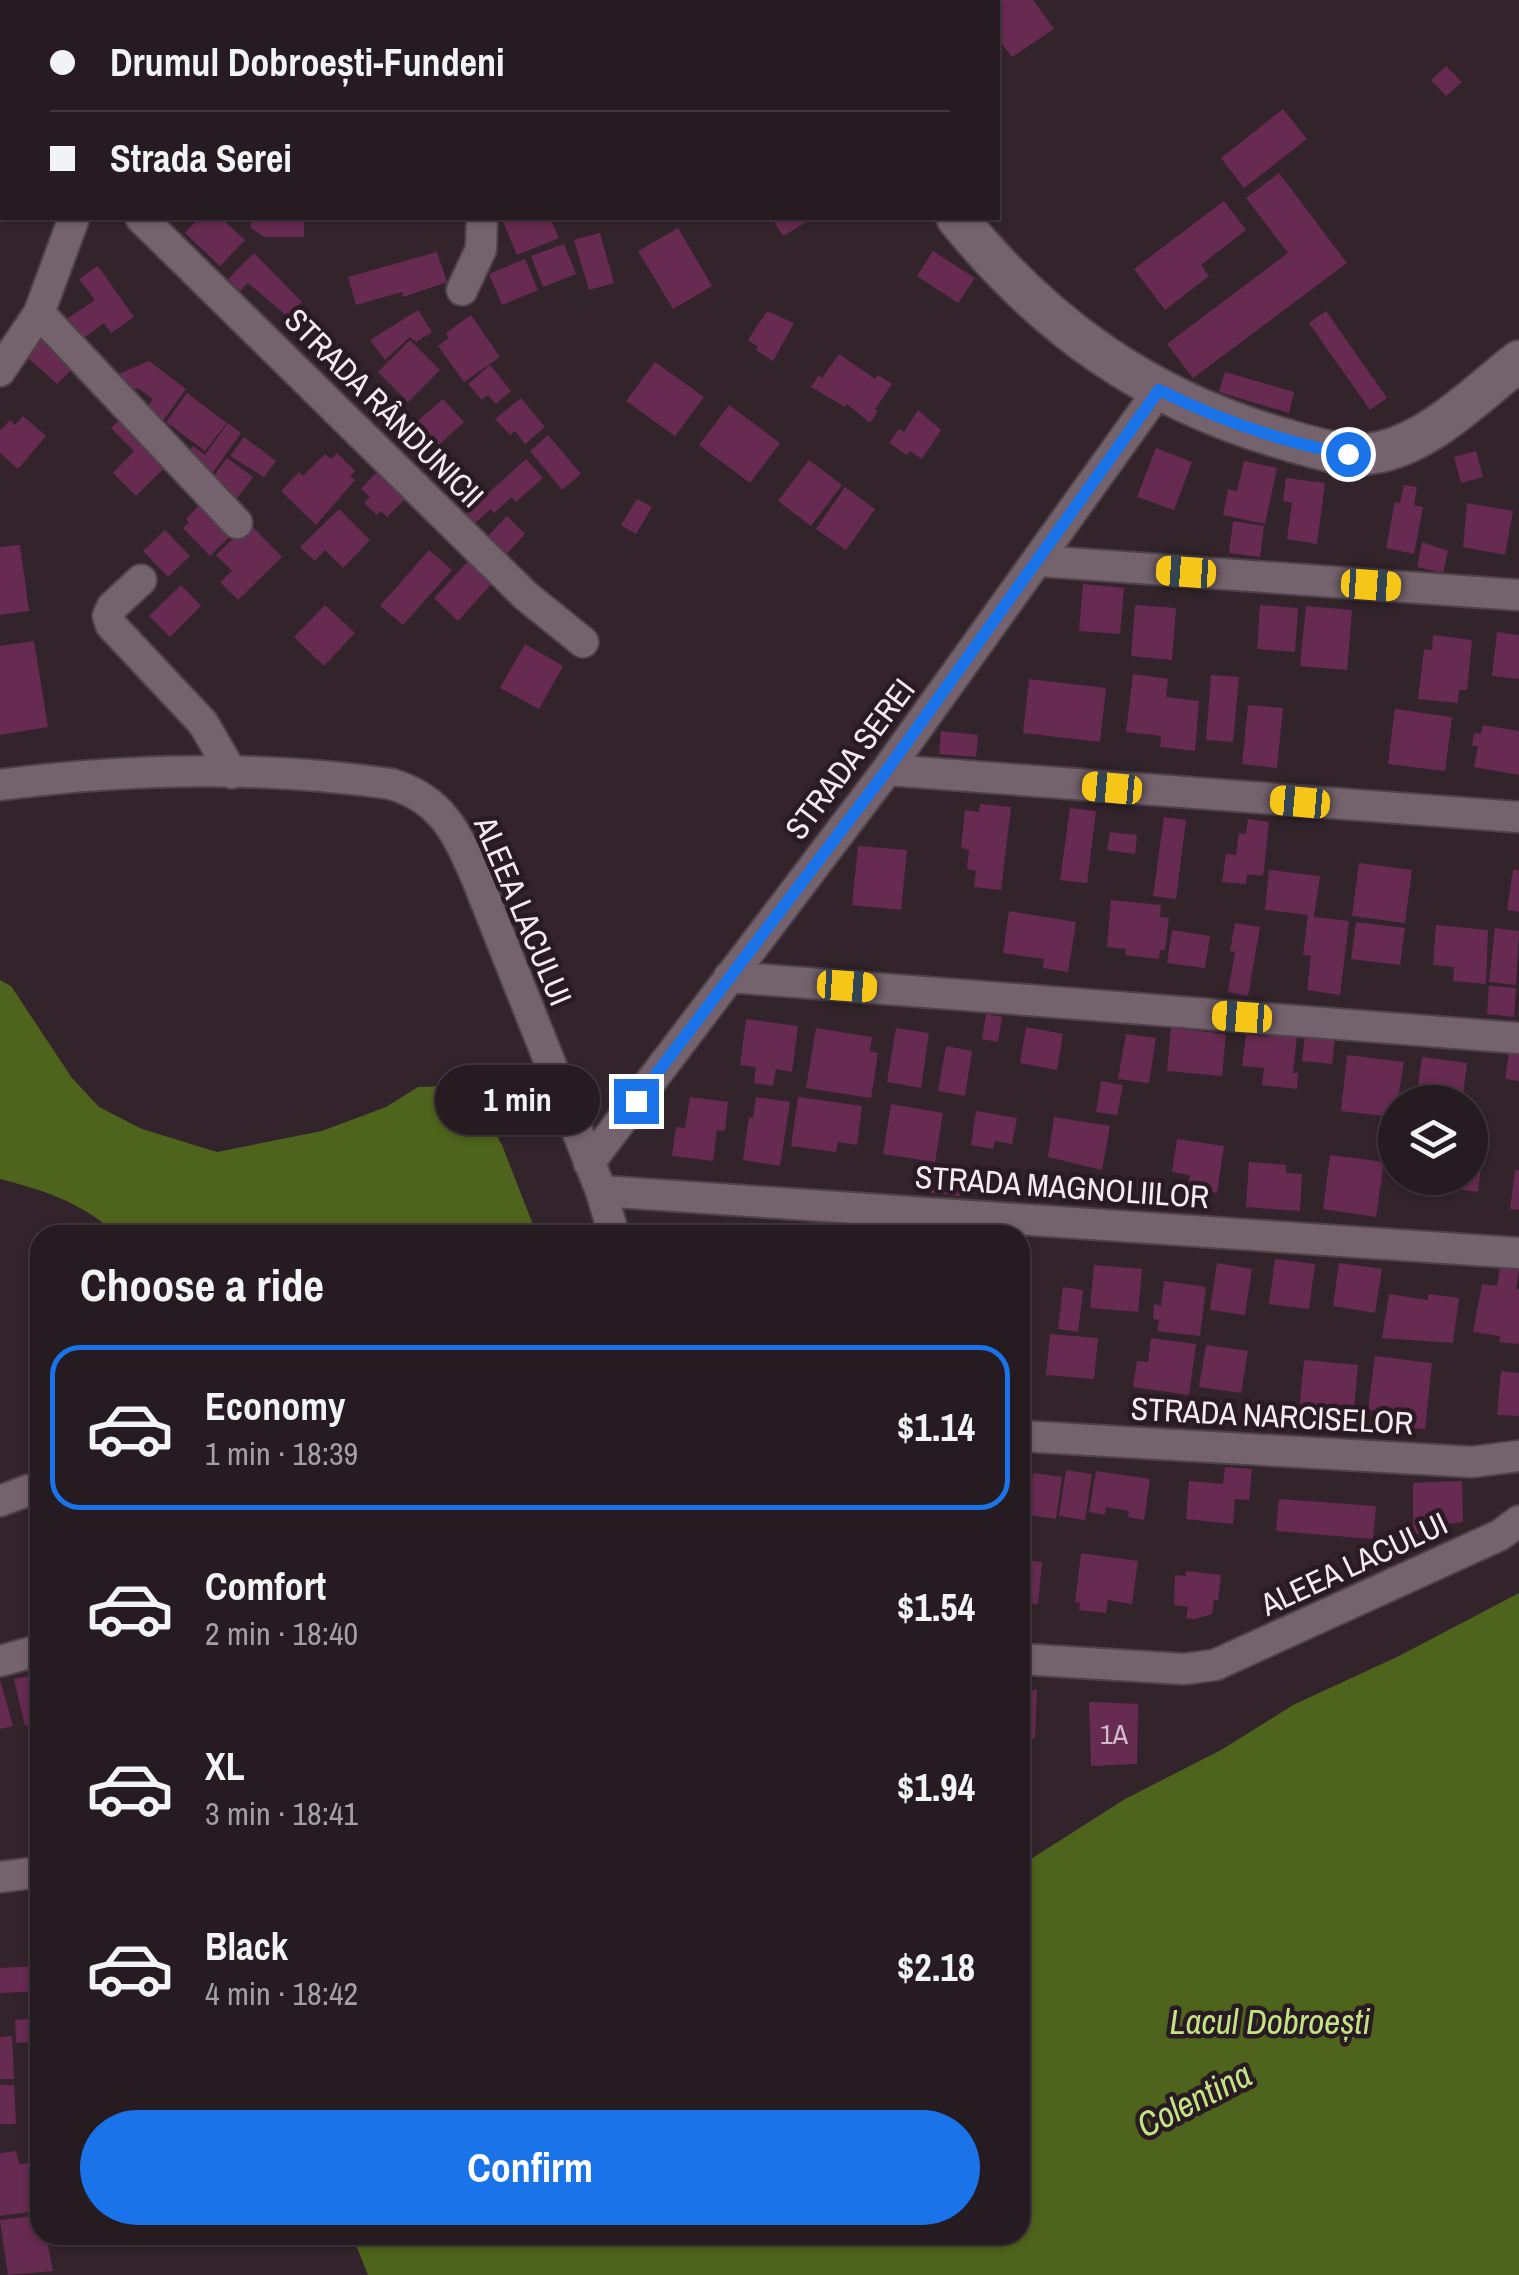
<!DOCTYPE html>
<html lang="en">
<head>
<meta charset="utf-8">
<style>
  body { margin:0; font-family:"Archivo Narrow",sans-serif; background:#32282e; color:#f1f3f6; height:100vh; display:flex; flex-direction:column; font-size:38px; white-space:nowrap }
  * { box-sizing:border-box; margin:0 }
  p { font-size:32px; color:#a4a1a5 }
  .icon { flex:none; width:55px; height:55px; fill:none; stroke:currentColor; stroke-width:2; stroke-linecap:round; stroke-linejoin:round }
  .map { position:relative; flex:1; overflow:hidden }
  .drawer { position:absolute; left:30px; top:1225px; width:1000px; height:1020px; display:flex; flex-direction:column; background:#261b21; border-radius:30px; box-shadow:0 2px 8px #0004,0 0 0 2px #42393f }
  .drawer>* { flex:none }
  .top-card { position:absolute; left:0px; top:0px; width:1000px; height:220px; box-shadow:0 2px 8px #0004,0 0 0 2px #42393f; display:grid; align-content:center; height:220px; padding:0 50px; background:#261b21 }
  .controls { position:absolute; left:1378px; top:1085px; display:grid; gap:20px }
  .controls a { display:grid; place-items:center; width:110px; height:110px; border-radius:50%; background:#261b21; box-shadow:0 2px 8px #0004,0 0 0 2px #42393f; font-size:50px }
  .end { position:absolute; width:45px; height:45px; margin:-22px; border:12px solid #1a73e8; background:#fff; box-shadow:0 0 0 5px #fff }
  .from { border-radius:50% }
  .bubble { position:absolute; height:70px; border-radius:35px; background:#261b21; box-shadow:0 2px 8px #0004,0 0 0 2px #42393f; font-size:32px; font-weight:700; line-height:70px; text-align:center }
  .car { position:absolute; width:30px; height:60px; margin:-30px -15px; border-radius:12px; box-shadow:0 0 8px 2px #0007; background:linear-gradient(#f5c518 24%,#345 0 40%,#f5c518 0 76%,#345 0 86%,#f5c518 0) }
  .top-card b { display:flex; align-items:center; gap:35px; height:95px; font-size:38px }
  .top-card b+b { border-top:2px solid #42393f }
  .top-card i { width:25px; height:25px; background:#f1f3f6 }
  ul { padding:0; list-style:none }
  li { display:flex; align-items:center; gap:30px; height:165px; margin:0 20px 15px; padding:0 30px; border:5px solid transparent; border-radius:30px }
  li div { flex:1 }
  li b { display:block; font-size:38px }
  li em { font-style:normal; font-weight:700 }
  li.on { border-color:#1a73e8 }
  li>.icon { width:90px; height:90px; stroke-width:1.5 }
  h2 { padding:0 50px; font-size:45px; line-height:120px }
  .cta { display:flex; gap:20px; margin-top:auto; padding:20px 50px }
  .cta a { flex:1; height:115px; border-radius:60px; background:#1a73e8; color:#fff; font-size:40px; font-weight:700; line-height:115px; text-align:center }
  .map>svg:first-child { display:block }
  .water { fill:#4e631b }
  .building { fill:#672a51 }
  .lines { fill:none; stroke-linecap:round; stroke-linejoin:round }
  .street-casing { stroke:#4f424a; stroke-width:34 }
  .secondary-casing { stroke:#4f424a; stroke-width:44 }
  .street { stroke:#74626c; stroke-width:30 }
  .secondary { stroke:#74626c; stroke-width:40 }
  .route { stroke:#1a73e8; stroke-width:12 }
  .labels { text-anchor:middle; stroke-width:9; stroke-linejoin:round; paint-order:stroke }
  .number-label { font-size:28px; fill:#d2bbc9 }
  .street-label { font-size:32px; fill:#f6ebf1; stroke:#291a23 }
  .water-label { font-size:35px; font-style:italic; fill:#c2e482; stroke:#291a23 }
</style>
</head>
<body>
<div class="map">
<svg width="1519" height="2275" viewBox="0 0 1519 2275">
  <rect width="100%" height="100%" fill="#33242c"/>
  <path class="water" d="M 0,980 L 11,986 L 72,1078 L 99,1107 L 142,1129 L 217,1152 L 322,1131 L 386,1107 L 418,1087 L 452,1086 L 481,1107 L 502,1145 L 537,1235 L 118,1235 C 82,1203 47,1191 0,1179 Z
    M 1519,1593 L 1519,2275 L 368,2275 L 352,2235 L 1020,2235 L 1020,1866 L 1125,1799 L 1221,1750 L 1293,1705 L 1399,1656 Z"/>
  <path class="building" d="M 998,0 L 1033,0 L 1054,29 L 1012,57 L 998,39 Z
    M 1446,66 L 1462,82 L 1446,96 L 1431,80 Z
    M 1283,109 L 1307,139 L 1244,188 L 1221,158 Z
    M 1279,173 L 1347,263 L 1193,378 L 1167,344 L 1288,253 L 1246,198 Z
    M 1224,201 L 1246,230 L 1201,265 L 1209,276 L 1165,310 L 1134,269 Z
    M 199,218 L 221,218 L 245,240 L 220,266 L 185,233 Z
    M 251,218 L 304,218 L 304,237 L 264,237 L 251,228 Z
    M 507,218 L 550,218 L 559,238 L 517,255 L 502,219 Z
    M 772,218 L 814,218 L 783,236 Z
    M 678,228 L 712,286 L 673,309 L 638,251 Z
    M 600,233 L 614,283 L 589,290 L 574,240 Z
    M 564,244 L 576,274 L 543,287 L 531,256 Z
    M 933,251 L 975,278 L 958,303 L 917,276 Z
    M 437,252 L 447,282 L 403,297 L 402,292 L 356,305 L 348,277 Z
    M 254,253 L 302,302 L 287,316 L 248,283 L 240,291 L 228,279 Z
    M 525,259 L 538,290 L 502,305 L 489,274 Z
    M 98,266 L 134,317 L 111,333 L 104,323 L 80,341 L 65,320 L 95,300 L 79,279 Z
    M 418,310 L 432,332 L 416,342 L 410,337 L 385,360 L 370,340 Z
    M 767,311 L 794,323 L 773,361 L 756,350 L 758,347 L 748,340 Z
    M 1326,311 L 1387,398 L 1370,410 L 1309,323 Z
    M 471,315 L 500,357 L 464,382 L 438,346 L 449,338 L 446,333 Z
    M 41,340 L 71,370 L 57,384 L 26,356 Z
    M 410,340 L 440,370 L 408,402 L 378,372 Z
    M 839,354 L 875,379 L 878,375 L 892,384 L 875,409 L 878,411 L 870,423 L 847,404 L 845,407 L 811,387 L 819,375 L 822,378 Z
    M 149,361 L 186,389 L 157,429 L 142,414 L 153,399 L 138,388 L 124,394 L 111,377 Z
    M 655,362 L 704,397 L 675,436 L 626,401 Z
    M 490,365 L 511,391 L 496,404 L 488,395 L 482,400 L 468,384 Z
    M 1225,372 L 1294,392 L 1289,413 L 1219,392 Z
    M 187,393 L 227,423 L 205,451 L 166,422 Z
    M 521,398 L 545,427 L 525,444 L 515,431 L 510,435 L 495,419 Z
    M 443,399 L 464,422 L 429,454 L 407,430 Z
    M 729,405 L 780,443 L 750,483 L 699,445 Z
    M 918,410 L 941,430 L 922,459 L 910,451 L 907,455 L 889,443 L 899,429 L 904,432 Z
    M 124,415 L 170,462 L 136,496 L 113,473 L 134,451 L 111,428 Z
    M 23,416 L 46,436 L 18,469 L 0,453 L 0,431 L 10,420 L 15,425 Z
    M 228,423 L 241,433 L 208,479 L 183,460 L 193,446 L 205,455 Z
    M 548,435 L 581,474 L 562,490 L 530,451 Z
    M 244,437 L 276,461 L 264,477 L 230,456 Z
    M 1156,448 L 1192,462 L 1174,510 L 1137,497 Z
    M 1476,451 L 1483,477 L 1461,483 L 1454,457 Z
    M 337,453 L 355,471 L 350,476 L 355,480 L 316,525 L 281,491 L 299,472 L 303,476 L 325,454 L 331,459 Z
    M 227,458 L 253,477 L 236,500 L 210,481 Z
    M 526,459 L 543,478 L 516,502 L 512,497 L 494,513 L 491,509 L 474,524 L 465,514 Z
    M 809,460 L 842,485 L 811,526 L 778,501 Z
    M 1244,461 L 1277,468 L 1265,524 L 1223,515 L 1228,489 L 1237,491 Z
    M 379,470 L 407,497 L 387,517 L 381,511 L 377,515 L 364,503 L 370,497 L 361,489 Z
    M 1286,478 L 1325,483 L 1317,544 L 1287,539 L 1292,503 L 1283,501 Z
    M 1404,485 L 1417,487 L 1414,505 L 1423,507 L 1414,554 L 1386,548 L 1395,502 L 1400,503 Z
    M 845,487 L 875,509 L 846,550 L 816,529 Z
    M 637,499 L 652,507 L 636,534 L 621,525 Z
    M 1467,503 L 1513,511 L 1505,555 L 1463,547 Z
    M 200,504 L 230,536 L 210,556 L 183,528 L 189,522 L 186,519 Z
    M 339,509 L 370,540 L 343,568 L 325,550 L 315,561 L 300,547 Z
    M 507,516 L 525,534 L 504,557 L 485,539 Z
    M 1233,521 L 1264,526 L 1260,557 L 1229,553 Z
    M 249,523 L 282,557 L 238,600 L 220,582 L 232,571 L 216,555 Z
    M 165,530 L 190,556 L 168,577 L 143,551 Z
    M 1422,542 L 1448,551 L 1443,573 L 1417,567 Z
    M 20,545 L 29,611 L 0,615 L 0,547 Z
    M 429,550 L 452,570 L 403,625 L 380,606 Z
    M 472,557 L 496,579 L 458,621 L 434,598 Z
    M 1083,584 L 1124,588 L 1120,634 L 1079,631 Z
    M 181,585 L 201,606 L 170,637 L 149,616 Z
    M 325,605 L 355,633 L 324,666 L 294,637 Z
    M 1135,605 L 1176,608 L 1172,660 L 1131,656 Z
    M 1260,605 L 1298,608 L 1295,652 L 1257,649 Z
    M 1306,606 L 1352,610 L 1347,670 L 1300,666 Z
    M 1497,632 L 1519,635 L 1519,679 L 1492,676 Z
    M 1433,635 L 1472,640 L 1467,690 L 1459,690 L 1458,703 L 1418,699 L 1424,649 L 1432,650 Z
    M 34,641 L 48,727 L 0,735 L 0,646 Z
    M 525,644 L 563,666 L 539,709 L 500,688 Z
    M 1133,674 L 1168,679 L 1166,697 L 1199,701 L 1195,751 L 1160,747 L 1161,736 L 1126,732 Z
    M 1211,675 L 1239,677 L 1233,742 L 1206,740 Z
    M 1029,679 L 1106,688 L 1100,742 L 1023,733 Z
    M 1248,705 L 1283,708 L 1277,768 L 1242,764 Z
    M 1395,709 L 1452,717 L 1445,771 L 1388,764 Z
    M 1483,725 L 1519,731 L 1519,775 L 1474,767 L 1478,746 L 1472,746 L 1474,733 L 1481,734 Z
    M 941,731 L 978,735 L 976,757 L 939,754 Z
    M 980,804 L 1011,807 L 1001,890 L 974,887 L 976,871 L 967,869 L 969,850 L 961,848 L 965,810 L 979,812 Z
    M 1070,808 L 1096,811 L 1087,883 L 1060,880 Z
    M 1164,817 L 1186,820 L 1176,899 L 1153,896 Z
    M 1248,819 L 1269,822 L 1263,876 L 1247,874 L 1246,884 L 1222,882 L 1226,854 L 1236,855 L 1239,833 L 1246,834 Z
    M 1110,832 L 1137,835 L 1135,854 L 1107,850 Z
    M 858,846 L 907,850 L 901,910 L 852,905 Z
    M 1359,863 L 1412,870 L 1405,923 L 1352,916 Z
    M 1269,870 L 1320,876 L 1314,917 L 1349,921 L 1340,995 L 1307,990 L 1311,956 L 1303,955 L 1308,915 L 1265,910 Z
    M 1513,870 L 1519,870 L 1519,912 L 1507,910 Z
    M 1111,900 L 1161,905 L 1160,917 L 1169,918 L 1165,950 L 1160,950 L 1159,959 L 1125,955 L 1126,949 L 1107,947 Z
    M 1009,911 L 1076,922 L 1068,972 L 1043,968 L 1044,959 L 1003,953 Z
    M 1356,922 L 1405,928 L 1400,965 L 1351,959 Z
    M 1235,923 L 1260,927 L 1248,996 L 1228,992 L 1235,952 L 1230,951 Z
    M 1436,925 L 1488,930 L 1486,984 L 1453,981 L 1454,967 L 1433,965 Z
    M 1495,928 L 1519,931 L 1516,985 L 1489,982 Z
    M 1172,930 L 1210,936 L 1205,968 L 1167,963 Z
    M 1489,986 L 1516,988 L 1514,1017 L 1487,1014 Z
    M 986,1014 L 1002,1017 L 998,1042 L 982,1039 Z
    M 746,1019 L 798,1026 L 792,1072 L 776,1069 L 773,1086 L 754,1083 L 756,1067 L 740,1065 Z
    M 1026,1027 L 1063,1034 L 1057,1070 L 1020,1063 Z
    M 816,1028 L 872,1037 L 870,1051 L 878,1053 L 871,1098 L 806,1088 Z
    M 896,1028 L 929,1033 L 921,1088 L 887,1082 Z
    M 1171,1028 L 1226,1034 L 1222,1076 L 1167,1071 Z
    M 1267,1032 L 1297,1036 L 1293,1073 L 1298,1073 L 1297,1089 L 1262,1085 L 1264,1068 L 1242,1066 L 1246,1034 L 1267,1037 Z
    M 1126,1034 L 1156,1038 L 1149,1083 L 1118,1079 Z
    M 1305,1035 L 1335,1039 L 1332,1064 L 1302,1061 Z
    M 946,1046 L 972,1051 L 965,1096 L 938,1091 Z
    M 1509,1052 L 1519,1053 L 1519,1081 L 1505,1079 Z
    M 1347,1055 L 1404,1062 L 1395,1117 L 1341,1111 Z
    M 1422,1057 L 1467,1063 L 1462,1102 L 1416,1102 Z
    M 1101,1081 L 1123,1085 L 1117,1115 L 1096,1112 Z
    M 690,1097 L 728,1102 L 725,1131 L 717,1130 L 713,1161 L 672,1156 L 676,1127 L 685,1128 Z
    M 756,1097 L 790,1102 L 780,1166 L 743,1160 L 749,1117 L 753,1118 Z
    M 798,1097 L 862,1106 L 857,1145 L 838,1142 L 836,1152 L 791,1146 Z
    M 891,1104 L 943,1113 L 935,1162 L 883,1154 Z
    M 976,1111 L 1017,1118 L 1012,1144 L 995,1141 L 993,1149 L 971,1145 Z
    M 1054,1117 L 1110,1126 L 1102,1170 L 1048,1157 Z
    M 1177,1139 L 1224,1146 L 1217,1193 L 1188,1188 L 1190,1175 L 1172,1172 Z
    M 1470,1148 L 1483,1150 L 1478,1192 L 1443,1187 L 1444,1178 L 1470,1178 Z
    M 1330,1155 L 1384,1162 L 1376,1217 L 1323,1209 Z
    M 1249,1162 L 1286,1165 L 1286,1173 L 1302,1174 L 1300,1211 L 1246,1207 Z
    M 934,1167 L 953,1169 L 952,1173 L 962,1174 L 960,1196 L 931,1193 Z
    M 1515,1170 L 1519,1170 L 1519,1210 L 1510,1209 Z
    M 1275,1259 L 1315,1264 L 1309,1309 L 1269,1304 Z
    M 1217,1263 L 1252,1269 L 1245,1315 L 1210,1310 Z
    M 1339,1263 L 1382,1269 L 1375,1313 L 1333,1306 Z
    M 1094,1265 L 1142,1269 L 1138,1312 L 1090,1308 Z
    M 1500,1267 L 1519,1270 L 1516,1289 L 1519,1289 L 1519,1344 L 1499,1342 L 1500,1336 L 1473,1332 L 1482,1284 L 1497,1286 Z
    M 1164,1281 L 1206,1287 L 1200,1336 L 1157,1331 L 1159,1320 L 1153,1319 L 1154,1304 L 1161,1306 Z
    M 1063,1287 L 1083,1290 L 1078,1332 L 1058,1329 Z
    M 1389,1294 L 1428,1300 L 1428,1294 L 1459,1298 L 1453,1343 L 1382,1338 Z
    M 1050,1334 L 1098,1338 L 1094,1379 L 1046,1375 Z
    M 1151,1338 L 1196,1344 L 1189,1395 L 1133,1387 L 1137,1361 L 1148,1362 Z
    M 1206,1345 L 1248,1351 L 1241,1393 L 1199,1387 Z
    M 1375,1356 L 1432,1363 L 1425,1429 L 1402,1427 L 1392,1413 L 1368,1410 Z
    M 1304,1360 L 1358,1365 L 1353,1419 L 1332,1417 L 1332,1411 L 1319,1410 L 1318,1415 L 1299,1413 Z
    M 1501,1371 L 1519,1373 L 1519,1416 L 1497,1415 Z
    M 1225,1467 L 1252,1469 L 1249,1500 L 1235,1499 L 1233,1524 L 1186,1519 L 1189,1481 L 1223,1484 Z
    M 1066,1470 L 1092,1474 L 1085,1520 L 1059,1516 Z
    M 1096,1471 L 1150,1479 L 1144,1520 L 1128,1517 L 1129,1511 L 1106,1507 L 1105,1515 L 1089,1512 Z
    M 1033,1473 L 1062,1477 L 1056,1519 L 1027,1515 Z
    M 1462,1481 L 1463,1522 L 1448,1524 L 1449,1532 L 1413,1534 L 1413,1483 Z
    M 1279,1499 L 1376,1506 L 1373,1539 L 1276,1531 Z
    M 1081,1553 L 1138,1561 L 1132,1604 L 1108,1600 L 1106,1613 L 1079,1610 L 1080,1603 L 1075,1602 Z
    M 1020,1559 L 1042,1562 L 1038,1604 L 1026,1603 L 1024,1622 L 1020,1622 Z
    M 1186,1571 L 1221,1575 L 1218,1600 L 1214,1600 L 1212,1614 L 1195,1619 L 1186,1618 L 1188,1607 L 1174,1605 L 1175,1575 L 1186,1576 Z
    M 40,1674 L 40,1723 L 25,1726 L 14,1679 Z
    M 0,1680 L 13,1726 L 0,1729 Z
    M 1020,1689 L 1037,1690 L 1035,1739 L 1030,1738 L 1020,1748 Z
    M 1089,1702 L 1138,1704 L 1137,1764 L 1091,1766 Z
    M 40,1966 L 40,1991 L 0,1993 L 0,1968 Z
    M 40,2018 L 40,2041 L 16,2043 L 15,2020 Z
    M 12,2036 L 14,2079 L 0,2079 L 0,2037 Z
    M 0,2085 L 14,2085 L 16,2124 L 0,2124 Z
    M 16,2151 L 19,2164 L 31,2163 L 37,2211 L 0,2216 L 0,2153 Z
    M 40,2215 L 40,2235 L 46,2235 L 53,2271 L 8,2275 L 0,2220 Z"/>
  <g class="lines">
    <defs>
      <path id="street" d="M 22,0 L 24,2
        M 436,0 L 437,2
        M 382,2 L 386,0
        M 141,218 L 526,596 L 583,642
        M 462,290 L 481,249 L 482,218
        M 39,313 L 237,523
        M 0,371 L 39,313 L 74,218
        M 1039,561 L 1519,595
        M 141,580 L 112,607 L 108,616 L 111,625 L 203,723 L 232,773
        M 887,770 L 1519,817
        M 0,785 C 128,768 263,766 391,784 C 442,799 457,833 477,879 L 601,1191 L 614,1235
        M 729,977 L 1519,1038
        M 589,1163 L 887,770 L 1159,390
        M 601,1191 L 1519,1253
        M 1020,1436 L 1472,1462 L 1519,1456
        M 0,1501 L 29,1490
        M 1020,1659 L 1184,1669 L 1215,1665 L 1500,1535 L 1519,1521
        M 0,1661 L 40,1650
        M 0,1877 L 40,1872"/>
      <path id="secondary" d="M 781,0 L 783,2
        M 957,218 C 1045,327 1148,400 1284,439 C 1315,448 1348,459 1380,452 C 1433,440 1478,393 1519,361"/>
    </defs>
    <use href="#street" class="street-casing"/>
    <use href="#secondary" class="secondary-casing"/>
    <use href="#street" class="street"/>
    <use href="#secondary" class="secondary"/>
  </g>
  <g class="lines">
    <path class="route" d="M 636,1101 L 887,770 L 1159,390 C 1219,420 1281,442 1348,454"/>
  </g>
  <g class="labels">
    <g class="number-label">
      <text x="1114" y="1744">1A</text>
    </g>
    <g class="street-label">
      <text transform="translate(384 408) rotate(45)" y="11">STRADA RÂNDUNICII</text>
      <text transform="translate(850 759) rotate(-53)" y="11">STRADA SEREI</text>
      <text transform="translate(523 911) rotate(67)" y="11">ALEEA LACULUI</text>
      <text transform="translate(1062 1187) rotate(4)" y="11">STRADA MAGNOLIILOR</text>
      <text transform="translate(1272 1416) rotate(3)" y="11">STRADA NARCISELOR</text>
      <text transform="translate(1354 1564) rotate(-25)" y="11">ALEEA LACULUI</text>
    </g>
    <g class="water-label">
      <text x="1270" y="2034">Lacul Dobroești</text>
      <text transform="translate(1194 2100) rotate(-27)" y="12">Colentina</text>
    </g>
  </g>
</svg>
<div class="controls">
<a><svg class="icon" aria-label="layers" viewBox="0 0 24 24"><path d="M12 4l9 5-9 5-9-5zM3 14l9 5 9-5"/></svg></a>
</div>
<i class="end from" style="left:1348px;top:454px"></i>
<i class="end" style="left:636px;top:1101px"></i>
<div class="bubble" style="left:435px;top:1065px;width:165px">1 min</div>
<i class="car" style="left:1186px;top:572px;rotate:274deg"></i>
<i class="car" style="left:1371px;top:585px;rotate:94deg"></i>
<i class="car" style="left:1112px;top:788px;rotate:275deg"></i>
<i class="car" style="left:1300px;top:802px;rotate:275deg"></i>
<i class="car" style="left:847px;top:986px;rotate:94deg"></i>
<i class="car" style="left:1242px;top:1017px;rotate:274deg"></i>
<div class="top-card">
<b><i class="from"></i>Drumul Dobroești-Fundeni</b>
<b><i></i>Strada Serei</b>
</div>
<section class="drawer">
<h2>Choose a ride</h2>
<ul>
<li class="on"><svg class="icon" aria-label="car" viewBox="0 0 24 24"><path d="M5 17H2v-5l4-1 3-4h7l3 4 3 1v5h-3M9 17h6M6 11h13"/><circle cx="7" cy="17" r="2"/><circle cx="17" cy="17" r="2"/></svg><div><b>Economy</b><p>1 min · 18:39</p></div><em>$1.14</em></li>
<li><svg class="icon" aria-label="car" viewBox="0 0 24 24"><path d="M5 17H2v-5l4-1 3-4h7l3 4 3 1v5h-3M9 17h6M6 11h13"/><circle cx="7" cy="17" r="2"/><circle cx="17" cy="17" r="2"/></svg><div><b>Comfort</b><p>2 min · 18:40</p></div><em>$1.54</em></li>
<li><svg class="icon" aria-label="car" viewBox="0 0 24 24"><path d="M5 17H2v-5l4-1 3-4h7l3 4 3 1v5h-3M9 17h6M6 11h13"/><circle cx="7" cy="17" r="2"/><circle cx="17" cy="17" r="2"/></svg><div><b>XL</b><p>3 min · 18:41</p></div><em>$1.94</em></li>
<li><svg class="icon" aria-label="car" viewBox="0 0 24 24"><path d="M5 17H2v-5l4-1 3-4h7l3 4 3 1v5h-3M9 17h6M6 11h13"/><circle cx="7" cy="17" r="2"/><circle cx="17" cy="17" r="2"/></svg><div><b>Black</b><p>4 min · 18:42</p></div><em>$2.18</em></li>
</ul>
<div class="cta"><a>Confirm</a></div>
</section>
</div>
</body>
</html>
